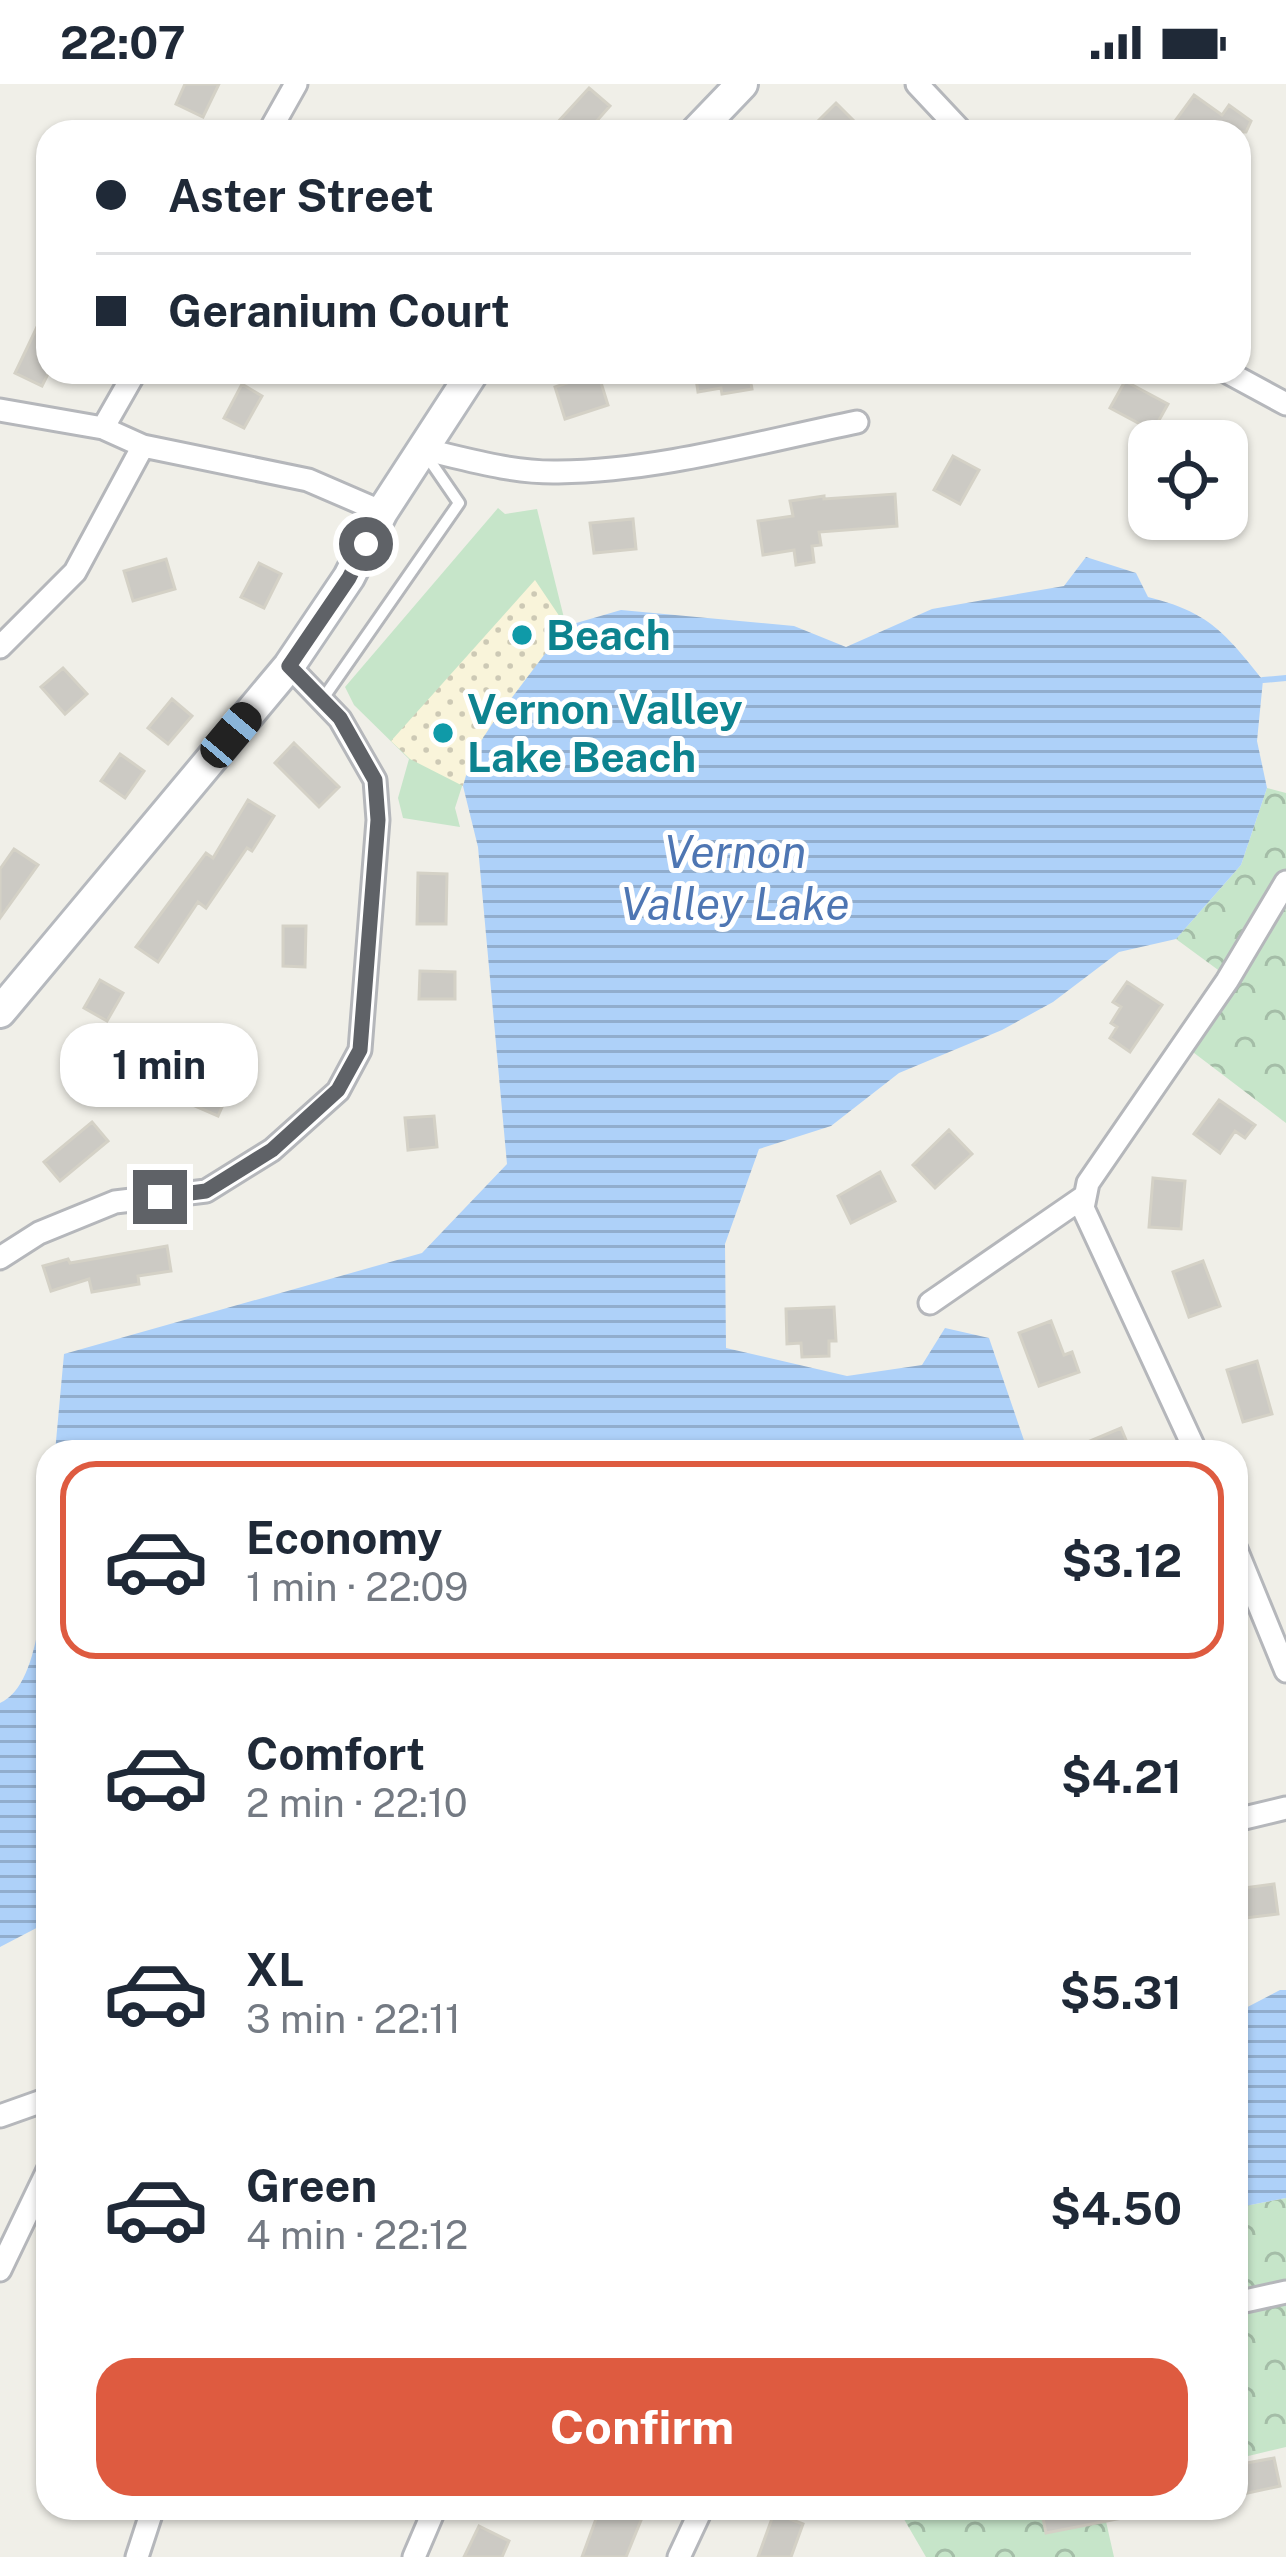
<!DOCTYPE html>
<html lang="en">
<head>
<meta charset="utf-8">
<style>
  body { margin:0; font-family:"Public Sans",sans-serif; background:#f6f6f7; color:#1f2937; height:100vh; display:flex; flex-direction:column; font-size:45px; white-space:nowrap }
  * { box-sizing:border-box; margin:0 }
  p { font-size:39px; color:#747a83 }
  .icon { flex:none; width:66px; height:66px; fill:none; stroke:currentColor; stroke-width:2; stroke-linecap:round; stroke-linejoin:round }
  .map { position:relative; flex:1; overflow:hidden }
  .details { position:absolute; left:36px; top:1356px; width:1212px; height:1080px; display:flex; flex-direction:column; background:#fff; border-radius:36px; box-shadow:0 3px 9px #0004 }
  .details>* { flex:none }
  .hud { position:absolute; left:36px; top:36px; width:1215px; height:264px; border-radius:36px; box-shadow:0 3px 9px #0004; display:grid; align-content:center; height:264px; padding:0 60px; background:#fff }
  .fabs { position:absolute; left:1128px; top:336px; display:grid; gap:24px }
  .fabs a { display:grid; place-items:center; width:120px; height:120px; border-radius:24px; background:#fff; box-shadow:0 3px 9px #0004; font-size:60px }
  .end { position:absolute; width:54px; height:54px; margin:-27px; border:15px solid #5f6267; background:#fff; box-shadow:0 0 0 6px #fff }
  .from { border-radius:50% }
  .bubble { position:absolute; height:84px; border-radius:36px; background:#fff; box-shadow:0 3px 9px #0004; font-size:39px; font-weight:700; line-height:84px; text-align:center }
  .car { position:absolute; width:36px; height:72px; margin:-36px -18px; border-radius:15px; box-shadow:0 0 9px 3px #0007; background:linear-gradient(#222 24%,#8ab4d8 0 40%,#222 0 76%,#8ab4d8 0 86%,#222 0) }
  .hud b { display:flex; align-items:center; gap:42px; height:114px; font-size:45px }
  .hud b+b { border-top:3px solid #e0e1e3 }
  .hud i { width:30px; height:30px; background:#1f2937 }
  ul { padding:21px 0 0; list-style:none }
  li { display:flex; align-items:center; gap:36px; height:198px; margin:0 24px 18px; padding:0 36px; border:6px solid transparent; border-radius:36px }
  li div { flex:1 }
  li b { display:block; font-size:45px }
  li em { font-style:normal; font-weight:700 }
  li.active { border-color:#de5b40 }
  li>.icon { width:108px; height:108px; stroke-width:1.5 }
  .primary-button { display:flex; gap:24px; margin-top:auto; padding:24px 60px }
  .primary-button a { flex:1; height:138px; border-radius:36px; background:#de5b40; color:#fff; font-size:48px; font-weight:700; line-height:138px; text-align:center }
  .status { display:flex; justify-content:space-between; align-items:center; height:84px; padding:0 60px; background:#fff; direction:ltr }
  .status svg { height:33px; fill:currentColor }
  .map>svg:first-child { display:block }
  .green { fill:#c6e5c9 }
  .forest { fill:url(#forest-crowns) }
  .sand { fill:url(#sand-dots) }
  .water { fill:url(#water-rules) }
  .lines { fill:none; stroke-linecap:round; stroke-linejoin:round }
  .stream { stroke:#aed1f9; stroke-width:6 }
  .building { fill:#cccac4; stroke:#d4d1c6; stroke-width:3 }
  .lane-casing { stroke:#b5b7bb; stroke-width:16 }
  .street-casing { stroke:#b5b7bb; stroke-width:27 }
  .secondary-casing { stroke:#b6b9be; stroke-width:36 }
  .lane { stroke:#fff; stroke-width:10 }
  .street { stroke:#fff; stroke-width:21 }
  .secondary { stroke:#fff; stroke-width:30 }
  .route { stroke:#5f6267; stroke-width:15 }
  .culture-dot { fill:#0f9aa8; stroke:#fff; stroke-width:4.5 }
  .labels { text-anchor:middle; stroke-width:10; stroke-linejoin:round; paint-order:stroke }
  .culture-label { font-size:42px; font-weight:bold; fill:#0d838f; stroke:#fff; text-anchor:start }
  .water-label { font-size:45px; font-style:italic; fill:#4e76b3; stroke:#fff }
</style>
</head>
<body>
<div class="status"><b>22:07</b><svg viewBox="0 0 49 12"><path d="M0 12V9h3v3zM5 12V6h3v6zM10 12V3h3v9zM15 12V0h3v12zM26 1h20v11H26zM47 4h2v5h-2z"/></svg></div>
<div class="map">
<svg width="1286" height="2473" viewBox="0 0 1286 2473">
  <defs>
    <pattern id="forest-crowns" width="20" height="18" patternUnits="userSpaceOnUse" patternTransform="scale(3)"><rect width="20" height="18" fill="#c6e5c9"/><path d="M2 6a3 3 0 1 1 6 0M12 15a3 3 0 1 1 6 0" fill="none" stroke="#a4bda7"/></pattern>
    <pattern id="sand-dots" width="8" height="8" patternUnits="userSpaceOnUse" patternTransform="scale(3)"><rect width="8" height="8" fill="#f9f4da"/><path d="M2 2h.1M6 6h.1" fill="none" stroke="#cdc9b5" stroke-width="1.8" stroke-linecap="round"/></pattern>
    <pattern id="water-rules" width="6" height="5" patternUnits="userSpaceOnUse" patternTransform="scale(3)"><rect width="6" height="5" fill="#aed1f9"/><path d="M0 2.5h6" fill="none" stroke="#91adcd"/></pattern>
  </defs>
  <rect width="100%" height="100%" fill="#f0efe8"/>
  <path class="green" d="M 498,424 L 505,430 L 537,425 L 566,542 L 472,671 L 455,724 L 460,743 L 403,734 L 398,714 L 409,675 L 354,621 L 345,603 Z"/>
  <path class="forest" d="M 1267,704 L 1286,709 L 1286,1039 L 1181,959 L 1225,891 L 1176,855 L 1241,781 Z
    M 1286,2114 L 1286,2363 L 1236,2375 L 1236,2117 L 1245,2122 Z
    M 921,2424 L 1103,2424 L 1114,2473 L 926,2473 L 901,2430 Z"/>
  <path class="sand" d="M 535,496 L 566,542 L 472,671 L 463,702 L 410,675 L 391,657 Z"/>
  <path class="water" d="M 1086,473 L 1136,489 L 1148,513 C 1209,528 1225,549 1263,596 L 1257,657 L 1267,704 L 1241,781 L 1176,855 L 1119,868 L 1053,918 L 1002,946 L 899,989 L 831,1042 L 759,1065 L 725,1160 L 726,1264 L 847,1292 L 922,1281 L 945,1244 L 989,1254 L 1028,1368 L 55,1368 L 64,1270 L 422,1169 L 507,1080 L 478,763 L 463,702 L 472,671 L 492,640 L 566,542 L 621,526 L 794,542 L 846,563 L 932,525 L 1064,502 Z
    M 48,1439 L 48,1838 L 0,1863 L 0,1619 C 45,1600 44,1482 48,1439 Z
    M 1280,1906 L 1286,1906 L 1286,2114 L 1245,2122 L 1236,2117 L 1236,1929 Z"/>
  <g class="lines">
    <path class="stream" d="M 1263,596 L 1286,594"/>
  </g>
  <path class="building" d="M 185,0 L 219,0 L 203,33 L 176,20 Z
    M 589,4 L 610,22 L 587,48 L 567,48 L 557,39 Z
    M 1194,11 L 1222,31 L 1229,21 L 1251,37 L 1246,48 L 1167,48 Z
    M 836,19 L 855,38 L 845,48 L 807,48 Z
    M 48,220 L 48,290 L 42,302 L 15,289 Z
    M 695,288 L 758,288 L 759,297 L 751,299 L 752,305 L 722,310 L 721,304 L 698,308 Z
    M 598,289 L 608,321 L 565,335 L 555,303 Z
    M 1125,297 L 1168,320 L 1153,347 L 1110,324 Z
    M 242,300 L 262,312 L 244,344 L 224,334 Z
    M 953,372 L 979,386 L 960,420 L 934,406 Z
    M 895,410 L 897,442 L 819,448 L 821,461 L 812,462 L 814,478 L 796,481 L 794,466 L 763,471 L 758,437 L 793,432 L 790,417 L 824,412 L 824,415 Z
    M 633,435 L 636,465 L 594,469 L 590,439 Z
    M 166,475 L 175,505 L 133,517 L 124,487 Z
    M 259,479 L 281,490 L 264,524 L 241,513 Z
    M 63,584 L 87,610 L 65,630 L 41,603 Z
    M 172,615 L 192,632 L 168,660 L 148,644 Z
    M 294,659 L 339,703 L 319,723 L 275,679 Z
    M 120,670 L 144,687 L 125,714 L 101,697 Z
    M 248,716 L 274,732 L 252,767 L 247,764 L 206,824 L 198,818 L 158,878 L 136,863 L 206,769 L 213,774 Z
    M 14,765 L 38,781 L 0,834 L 0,785 Z
    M 418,789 L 447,790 L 446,840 L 417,840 Z
    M 283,842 L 306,842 L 305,883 L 283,882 Z
    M 420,887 L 455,888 L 455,915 L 419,915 Z
    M 100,896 L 123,909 L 107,937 L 84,924 Z
    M 1127,898 L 1162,921 L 1130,968 L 1110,954 L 1117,943 L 1111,939 L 1121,923 L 1113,918 Z
    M 207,976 L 237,989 L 218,1032 L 188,1019 Z
    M 1219,1016 L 1255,1041 L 1245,1054 L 1235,1047 L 1220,1069 L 1194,1050 Z
    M 434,1032 L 437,1063 L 408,1066 L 405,1034 Z
    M 92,1038 L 108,1057 L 60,1097 L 44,1078 Z
    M 949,1046 L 972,1070 L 935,1104 L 913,1081 Z
    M 880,1088 L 895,1117 L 851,1139 L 838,1112 Z
    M 1153,1094 L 1185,1097 L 1181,1145 L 1149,1143 Z
    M 167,1162 L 171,1187 L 138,1192 L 139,1200 L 92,1208 L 89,1195 L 51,1207 L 43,1182 L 68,1175 L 70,1179 Z
    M 1203,1177 L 1220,1222 L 1189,1233 L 1173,1188 Z
    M 834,1223 L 836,1257 L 829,1257 L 829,1272 L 802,1273 L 801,1259 L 787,1260 L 786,1225 Z
    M 1051,1237 L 1064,1271 L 1072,1268 L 1079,1288 L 1039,1302 L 1019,1249 Z
    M 1257,1277 L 1272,1330 L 1243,1338 L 1227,1286 Z
    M 1121,1344 L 1131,1368 L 1064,1368 Z
    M 1274,1800 L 1278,1830 L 1236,1835 L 1236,1805 Z
    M 1274,2374 L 1280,2402 L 1239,2411 L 1236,2381 Z
    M 600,2424 L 646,2424 L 626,2473 L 582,2473 Z
    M 1041,2424 L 1131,2424 L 1132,2432 L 1046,2449 Z
    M 774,2429 L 803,2440 L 791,2473 L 758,2473 Z
    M 479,2442 L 509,2457 L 502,2473 L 464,2473 Z"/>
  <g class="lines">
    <defs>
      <path id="lane" d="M 322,616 L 459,419 L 424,368"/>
      <path id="street" d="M 917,0 L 962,48
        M 269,48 L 296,0
        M 1227,288 L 1286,320
        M 0,326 L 103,344 L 143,362 L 308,396 L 382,428
        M 103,344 L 135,288
        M 422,365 C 466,375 512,389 558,388 C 658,387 759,358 857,338
        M 0,563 L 75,488 L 143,362
        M 0,1174 L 39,1149 L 115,1118 L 206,1107 L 272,1066 L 338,1007 L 360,966 L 378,736 L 375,696 L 340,635 L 289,582
        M 930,1219 L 1085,1112
        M 1196,1368 L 1083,1124 L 1088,1099 L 1227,897 L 1286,798
        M 1236,1465 L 1286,1587
        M 1236,1736 L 1286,1724
        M 0,2032 L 48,2015
        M 0,2186 L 48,2086
        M 1236,2219 L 1286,2208
        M 137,2473 L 153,2424
        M 414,2473 L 435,2424
        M 679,2473 L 702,2424"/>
      <path id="secondary" d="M 696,48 L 742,0
        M 0,928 L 289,582 L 349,493 L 382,428 L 473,288"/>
    </defs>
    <use href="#lane" class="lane-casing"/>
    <use href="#street" class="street-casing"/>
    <use href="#secondary" class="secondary-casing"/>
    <use href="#lane" class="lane"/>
    <use href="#street" class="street"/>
    <use href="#secondary" class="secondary"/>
  </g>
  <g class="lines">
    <path class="route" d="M 160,1113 L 206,1107 L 272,1066 L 338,1006 L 360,966 L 378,736 L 375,696 L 340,634 L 289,582 L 349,494 L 366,460"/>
  </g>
  <g class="culture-dot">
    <circle cx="522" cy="551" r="12"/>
    <circle cx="443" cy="649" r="12"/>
  </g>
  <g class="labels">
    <g class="culture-label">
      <text x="546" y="566">Beach</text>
      <text x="467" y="640">Vernon Valley<tspan x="467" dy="48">Lake Beach</tspan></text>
    </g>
    <g class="water-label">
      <text x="735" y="784">Vernon<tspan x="735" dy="52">Valley Lake</tspan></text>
    </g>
  </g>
</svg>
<div class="fabs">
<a><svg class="icon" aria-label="locate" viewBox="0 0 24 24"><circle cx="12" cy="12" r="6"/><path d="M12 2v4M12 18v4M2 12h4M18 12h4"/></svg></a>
</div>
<i class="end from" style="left:366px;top:460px"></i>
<i class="end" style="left:160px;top:1113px"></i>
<div class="bubble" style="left:60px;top:939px;width:198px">1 min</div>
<i class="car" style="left:231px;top:651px;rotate:40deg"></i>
<div class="hud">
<b><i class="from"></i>Aster Street</b>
<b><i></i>Geranium Court</b>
</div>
<section class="details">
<ul>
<li class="active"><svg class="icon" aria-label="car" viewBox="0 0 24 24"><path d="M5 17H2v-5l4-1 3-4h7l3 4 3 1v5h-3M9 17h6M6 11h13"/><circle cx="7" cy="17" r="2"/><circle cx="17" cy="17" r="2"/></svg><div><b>Economy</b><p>1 min · 22:09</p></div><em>$3.12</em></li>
<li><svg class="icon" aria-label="car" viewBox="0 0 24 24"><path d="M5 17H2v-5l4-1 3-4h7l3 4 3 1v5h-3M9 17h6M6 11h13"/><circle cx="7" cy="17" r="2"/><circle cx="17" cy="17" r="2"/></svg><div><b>Comfort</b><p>2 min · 22:10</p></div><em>$4.21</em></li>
<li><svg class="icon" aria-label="car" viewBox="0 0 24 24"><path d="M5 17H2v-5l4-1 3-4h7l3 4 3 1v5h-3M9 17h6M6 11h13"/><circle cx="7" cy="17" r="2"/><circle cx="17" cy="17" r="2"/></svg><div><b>XL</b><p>3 min · 22:11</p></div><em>$5.31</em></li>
<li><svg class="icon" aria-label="car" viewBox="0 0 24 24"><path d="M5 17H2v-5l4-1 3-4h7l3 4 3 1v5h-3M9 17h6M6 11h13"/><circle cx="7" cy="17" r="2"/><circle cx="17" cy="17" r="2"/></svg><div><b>Green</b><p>4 min · 22:12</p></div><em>$4.50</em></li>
</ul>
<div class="primary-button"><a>Confirm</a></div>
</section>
</div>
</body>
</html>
